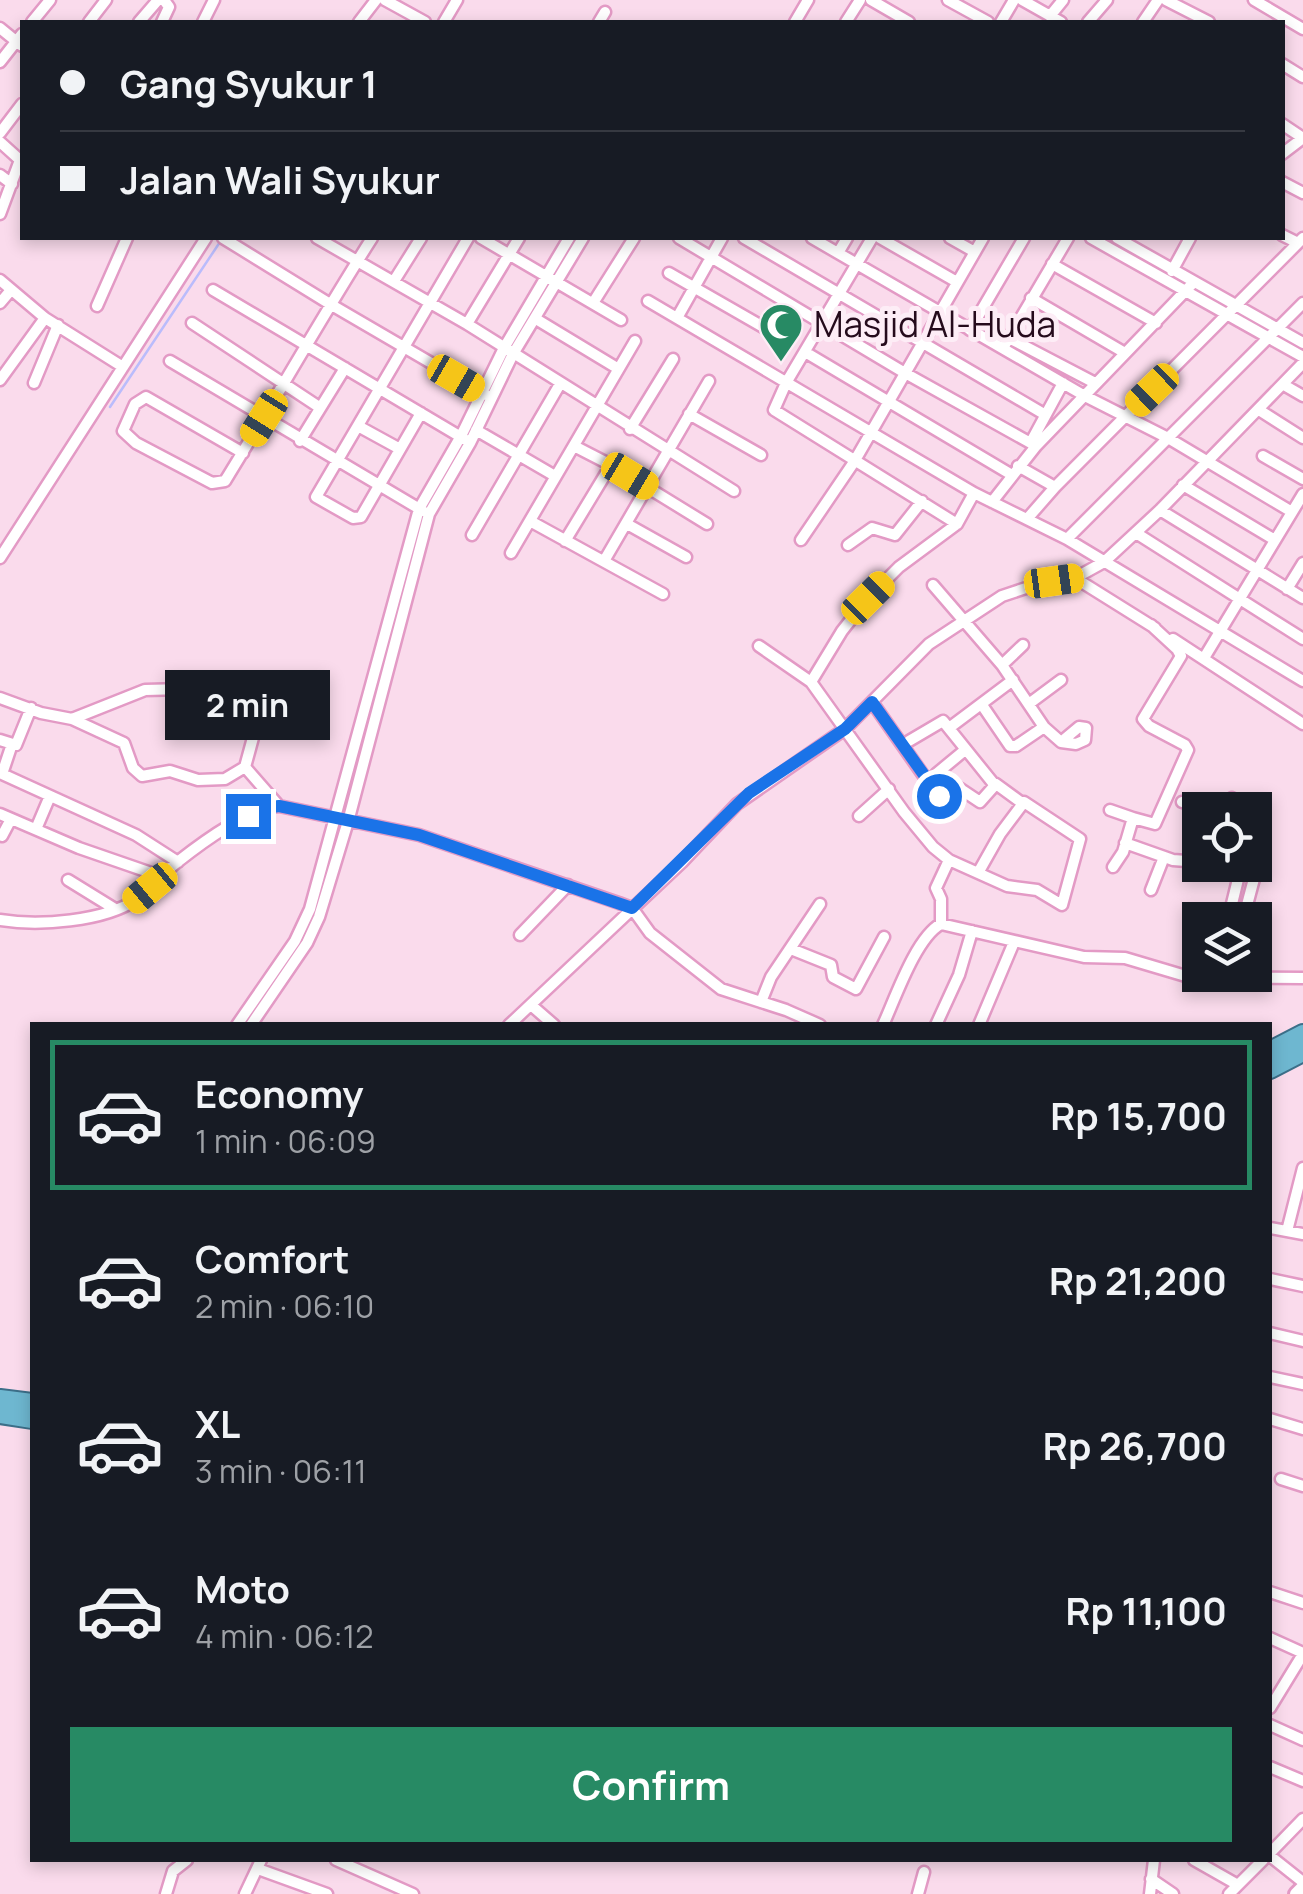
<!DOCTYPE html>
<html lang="en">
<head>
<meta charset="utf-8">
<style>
  body { margin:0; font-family:Manrope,sans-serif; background:#20242c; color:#f1f3f6; height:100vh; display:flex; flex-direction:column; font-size:38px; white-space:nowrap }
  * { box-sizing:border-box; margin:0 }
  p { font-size:32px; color:#9ea1a6 }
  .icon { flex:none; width:55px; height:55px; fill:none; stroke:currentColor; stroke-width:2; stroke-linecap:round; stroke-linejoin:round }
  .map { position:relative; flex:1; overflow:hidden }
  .drawer { position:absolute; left:30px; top:1022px; width:1242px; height:840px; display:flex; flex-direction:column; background:#171b24; border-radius:0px; box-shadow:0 5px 15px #0003 }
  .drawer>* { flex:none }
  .top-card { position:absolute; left:20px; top:20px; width:1265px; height:220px; border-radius:0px; box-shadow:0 5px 15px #0003; display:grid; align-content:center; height:220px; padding:0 40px; background:#171b24 }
  .fabs { position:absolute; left:1182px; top:792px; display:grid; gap:20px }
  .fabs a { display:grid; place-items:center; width:90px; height:90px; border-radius:0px; background:#171b24; box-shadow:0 5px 15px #0003; font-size:50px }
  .end { position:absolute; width:45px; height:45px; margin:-22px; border:12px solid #1a73e8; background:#fff; box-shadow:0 0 0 5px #fff }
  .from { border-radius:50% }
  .bubble { position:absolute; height:70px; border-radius:0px; background:#171b24; box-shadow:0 5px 15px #0003; font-size:32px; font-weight:700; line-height:70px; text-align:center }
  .car { position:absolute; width:30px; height:60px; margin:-30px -15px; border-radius:12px; box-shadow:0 0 8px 2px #0007; background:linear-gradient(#f5c518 24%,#345 0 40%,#f5c518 0 76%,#345 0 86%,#f5c518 0) }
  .top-card b { display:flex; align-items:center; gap:35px; height:95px; font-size:38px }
  .top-card b+b { border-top:2px solid #363941 }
  .top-card i { width:25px; height:25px; background:#f1f3f6 }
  ul { padding:18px 0 0; list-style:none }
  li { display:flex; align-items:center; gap:30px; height:150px; margin:0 20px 15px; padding:0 20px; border:5px solid transparent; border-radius:0px }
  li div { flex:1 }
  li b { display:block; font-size:38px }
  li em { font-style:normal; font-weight:700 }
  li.selected { border-color:#278a64 }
  li>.icon { width:90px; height:90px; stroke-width:1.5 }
  .cta { display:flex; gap:20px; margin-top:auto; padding:20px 40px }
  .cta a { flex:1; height:115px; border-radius:0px; background:#278a64; color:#fff; font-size:40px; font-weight:700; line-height:115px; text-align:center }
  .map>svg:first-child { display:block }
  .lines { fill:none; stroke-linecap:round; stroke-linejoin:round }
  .stream { stroke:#babcfc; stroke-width:2.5 }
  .minor-casing { stroke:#e39ac5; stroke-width:15 }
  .tertiary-casing { stroke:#e39ac5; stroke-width:18 }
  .trunk-casing { stroke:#3c6f89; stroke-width:22 }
  .minor { stroke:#fff; stroke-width:10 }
  .tertiary { stroke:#fff; stroke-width:12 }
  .trunk { stroke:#6eb7d0; stroke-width:18 }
  .route { stroke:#1a73e8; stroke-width:12 }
  .labels { text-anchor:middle; stroke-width:10; stroke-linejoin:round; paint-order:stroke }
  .poi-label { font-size:35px; fill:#250b1c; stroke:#fdedf6; text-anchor:start }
</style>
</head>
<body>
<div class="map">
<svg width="1303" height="1894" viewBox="0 0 1303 1894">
  <rect width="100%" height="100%" fill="#fadbec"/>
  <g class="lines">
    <path class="stream" d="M 110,407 L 220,242"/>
    <defs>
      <path id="minor" d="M 385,0 L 425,22
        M 871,0 L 909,22
        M 948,0 L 988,22
        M 1022,0 L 1061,22
        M 1166,0 L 1209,22
        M 1254,0 L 1303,29
        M 1050,16 L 1063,0
        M 32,22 L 50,0
        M 89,22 L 106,0
        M 139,22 L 158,0
        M 162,22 L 169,7 L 164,0
        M 203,22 L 214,0
        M 359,22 L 376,0
        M 444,22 L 457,0
        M 599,22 L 605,12
        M 795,22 L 808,0
        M 846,22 L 860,0
        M 1001,22 L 1014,0
        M 1088,22 L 1107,0
        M 1143,22 L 1158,0
        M 0,28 L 22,46
        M 0,62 L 22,34
        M 1282,64 L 1303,77
        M 1282,124 L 1303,138
        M 0,133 L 22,104
        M 0,142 L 20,160 L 0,214
        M 1282,154 L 1303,138
        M 0,175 L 12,184
        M 1282,182 L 1303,193
        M 1282,235 L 1298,243
        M 223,238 L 330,304 L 486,395
        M 317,238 L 467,324 L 734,491
        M 481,238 L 621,320
        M 679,238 L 905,373 L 1036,446
        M 744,238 L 1044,414
        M 812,238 L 1085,396 L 1168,438 L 1292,512
        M 872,238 L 786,383 L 774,410 L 957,524
        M 880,238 L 957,282
        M 950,238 L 975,252
        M 1091,238 L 1303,357
        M 1117,238 L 1303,343
        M 838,253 L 847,238
        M 1052,264 L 1156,323
        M 1172,271 L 1190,238
        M 669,273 L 784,339
        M 0,280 L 45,318 L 123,367
        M 394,281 L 421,238
        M 213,290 L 466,440
        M 1031,298 L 1125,353
        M 648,301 L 974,493 L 1067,539 L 1303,681
        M 0,303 L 11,290
        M 593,303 L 634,238
        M 97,306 L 127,238
        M 677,318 L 722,238
        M 536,319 L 617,368
        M 192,323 L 319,407
        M 467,324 L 519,238
        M 970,330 L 1024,238
        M 1009,338 L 1095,383
        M 1003,348 L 1068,238
        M 805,352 L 1012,475
        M 170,361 L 423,511
        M 0,380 L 45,318
        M 34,383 L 58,325
        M 1284,385 L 1303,396
        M 1259,410 L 1303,438
        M 421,413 L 361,517 L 353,518 L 316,497 L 468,238
        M 689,414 L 761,455
        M 358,426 L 400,449
        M 630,429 L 673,359
        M 476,430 L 555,476
        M 300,441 L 345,368
        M 1031,442 L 1063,383
        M 574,446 L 611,465 L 707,524
        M 243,453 L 146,397 L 135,404 L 123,431 L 136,443 L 212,483 L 225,481 C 275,400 321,318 372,238
        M 1263,456 L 1303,479
        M 1018,466 L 1055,487
        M 1183,485 L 1275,540
        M 974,493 L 957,524 L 899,567 L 868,598 L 842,631 L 811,682 L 904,812 L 933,847 L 949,860 L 1007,886 L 1037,890 L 1062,905 L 1080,839 L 1024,802 L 1000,834 L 978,873
        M 992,502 L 1036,446 L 1193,283
        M 1160,510 L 1303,598
        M 1027,519 L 1055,487 L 1303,238
        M 530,521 L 663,594
        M 627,524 L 686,557
        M 1136,533 L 1303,639
        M 472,535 L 560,384
        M 1067,539 L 1303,303
        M 801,540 L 854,462 L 983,238
        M 565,541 L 611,465
        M 848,545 L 872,528 L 895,535 L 922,501
        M 511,553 L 635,341
        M 0,558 L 206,238
        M 604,561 L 709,381
        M 1075,578 L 1155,628
        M 933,585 L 1002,665 L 1044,727 L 1061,742 L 1076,744 L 1085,740 L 1086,728
        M 1287,589 L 1303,563
        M 1173,639 L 1303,724
        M 759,646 L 811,682
        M 1204,658 L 1303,494
        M 1002,665 L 1023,645
        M 0,698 L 41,713 L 72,719 L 145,690 L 184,689 L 233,693 L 239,697 L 246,723 L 254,734 L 245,767 L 225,779 L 198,780 L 170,771 L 142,776 L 133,768 L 124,743 L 72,719
        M 872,702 L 938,796 L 956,786 L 980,802 L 996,784 L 1022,803
        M 1030,703 L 1061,680
        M 982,705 L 1010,746 L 1016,746 L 1044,727
        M 949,728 L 1013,680
        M 0,740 L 16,745 L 31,708
        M 909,741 L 943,721 L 993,783
        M 1061,742 L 1079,727 L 1086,728
        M 245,767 L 279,806
        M 0,773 L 136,835 L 178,862
        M 2,774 L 12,744
        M 936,774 L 965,750
        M 1182,802 L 1215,810
        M 1110,810 L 1133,818 L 1123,852 L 1113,867
        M 1229,810 L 1232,798
        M 0,814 L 79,848 L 160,876
        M 859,816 L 889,789
        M 1133,818 L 1155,824 L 1188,750 L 1185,745 L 1149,726 L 1143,719 L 1181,656 L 1177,649 L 1151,625
        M 36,829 L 50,796
        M 2,836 L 11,819
        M 1125,843 L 1173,860 L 1200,862
        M 1216,865 L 1255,875 L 1243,920
        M 1255,875 L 1263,821
        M 68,880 L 115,909
        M 1151,890 L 1164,857
        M 0,920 C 38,926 104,922 137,899 C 148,892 155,881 165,872 C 193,849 244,809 279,806 L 419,835 L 619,903 L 632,908 L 650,933 L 721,989 L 786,1010 L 820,1025
        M 1228,920 L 1240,871
        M 941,924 L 941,899 L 936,888 L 949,860
        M 520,935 L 568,885
        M 791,949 L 831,965 L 833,977 L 856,989 L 884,937
        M 761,1002 L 771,977 L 820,904
        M 531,1005 L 554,1025
        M 237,1025 L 295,941 L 310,909 L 419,509 L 461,436 L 504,348 L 569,238
        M 251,1025 L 307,943 L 319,917 L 349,818 L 429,514 L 470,443 L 513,354 L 583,238
        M 509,1025 L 682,862 L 737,804 L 845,729 L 929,644 L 1002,596 L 1044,582 L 1075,578 L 1104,562 L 1160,510 L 1303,363
        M 883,1025 C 895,999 916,937 941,924 L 1084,957 L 1125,958 L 1189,977 L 1303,978
        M 936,1025 L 959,975 L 972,931
        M 979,1025 L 1014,942
        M 1270,1228 L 1303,1234
        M 1287,1231 L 1303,1168
        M 1270,1279 L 1303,1286
        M 1270,1333 L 1303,1341
        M 1270,1377 L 1303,1384
        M 1270,1419 L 1303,1429
        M 1281,1479 L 1303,1486
        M 1270,1592 L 1303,1603
        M 1270,1638 L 1303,1653
        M 1270,1708 L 1303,1654
        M 1270,1725 L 1303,1740
        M 1270,1767 L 1303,1781
        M 1270,1853 L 1303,1819
        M 1270,1856 L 1303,1882
        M 336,1860 L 413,1894
        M 1194,1860 L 1238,1885
        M 258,1869 L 327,1894
        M 1151,1879 L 1173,1894
        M 166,1894 L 173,1871 L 187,1860
        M 245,1894 L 261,1860
        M 918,1894 L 924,1872
        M 1150,1894 L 1154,1860
        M 1229,1894 L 1263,1860"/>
      <path id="tertiary" d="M 1296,1894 L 1303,1887"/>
      <path id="trunk" d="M 1270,1051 L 1303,1034
        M 1270,1069 L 1303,1052
        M 0,1399 L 32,1403
        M 0,1414 L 32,1419"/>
    </defs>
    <use href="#minor" class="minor-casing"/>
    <use href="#tertiary" class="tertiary-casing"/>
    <use href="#trunk" class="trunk-casing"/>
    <use href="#minor" class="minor"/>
    <use href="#tertiary" class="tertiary"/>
    <use href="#trunk" class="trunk"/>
  </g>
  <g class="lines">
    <path class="route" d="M 248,816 L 260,809 L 279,806 L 419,835 L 632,908 L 749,793 L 845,729 L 872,702 L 939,796"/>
  </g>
  <defs>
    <symbol id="mosque-pin" viewBox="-11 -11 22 30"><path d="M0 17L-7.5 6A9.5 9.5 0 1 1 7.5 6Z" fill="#278a64" stroke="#fdedf6"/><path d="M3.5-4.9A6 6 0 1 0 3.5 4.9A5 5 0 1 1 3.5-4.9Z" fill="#fff"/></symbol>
  </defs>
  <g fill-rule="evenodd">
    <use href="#mosque-pin" x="756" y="300" width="50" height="68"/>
  </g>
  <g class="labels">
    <g class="poi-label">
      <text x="814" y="337">Masjid Al-Huda</text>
    </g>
  </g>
</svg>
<div class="fabs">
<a><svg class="icon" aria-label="locate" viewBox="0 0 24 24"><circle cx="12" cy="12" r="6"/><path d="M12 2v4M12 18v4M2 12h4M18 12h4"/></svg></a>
<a><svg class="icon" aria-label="layers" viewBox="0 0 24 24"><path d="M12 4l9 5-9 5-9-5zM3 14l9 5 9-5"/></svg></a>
</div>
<i class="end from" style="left:939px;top:796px"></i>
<i class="end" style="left:248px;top:816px"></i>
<div class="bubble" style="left:165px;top:670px;width:165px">2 min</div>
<i class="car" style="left:456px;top:378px;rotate:120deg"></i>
<i class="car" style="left:1152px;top:390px;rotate:226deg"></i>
<i class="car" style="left:264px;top:418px;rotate:212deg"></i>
<i class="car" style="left:630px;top:476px;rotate:121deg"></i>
<i class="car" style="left:1054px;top:581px;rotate:82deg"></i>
<i class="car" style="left:868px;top:598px;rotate:45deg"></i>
<i class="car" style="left:150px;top:888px;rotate:230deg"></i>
<div class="top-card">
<b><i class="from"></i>Gang Syukur 1</b>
<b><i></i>Jalan Wali Syukur</b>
</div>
<section class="drawer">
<ul>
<li class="selected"><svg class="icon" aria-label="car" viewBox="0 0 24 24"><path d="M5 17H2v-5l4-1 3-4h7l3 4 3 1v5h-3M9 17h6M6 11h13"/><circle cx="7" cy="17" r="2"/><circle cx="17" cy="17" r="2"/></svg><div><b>Economy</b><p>1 min · 06:09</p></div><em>Rp 15,700</em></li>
<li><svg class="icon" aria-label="car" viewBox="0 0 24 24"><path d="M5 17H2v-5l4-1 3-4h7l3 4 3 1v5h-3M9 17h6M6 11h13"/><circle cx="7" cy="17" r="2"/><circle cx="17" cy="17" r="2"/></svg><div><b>Comfort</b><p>2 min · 06:10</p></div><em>Rp 21,200</em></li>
<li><svg class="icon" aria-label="car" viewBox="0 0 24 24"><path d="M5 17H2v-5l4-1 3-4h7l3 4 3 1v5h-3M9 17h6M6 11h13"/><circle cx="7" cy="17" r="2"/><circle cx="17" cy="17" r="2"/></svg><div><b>XL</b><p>3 min · 06:11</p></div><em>Rp 26,700</em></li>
<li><svg class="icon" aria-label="car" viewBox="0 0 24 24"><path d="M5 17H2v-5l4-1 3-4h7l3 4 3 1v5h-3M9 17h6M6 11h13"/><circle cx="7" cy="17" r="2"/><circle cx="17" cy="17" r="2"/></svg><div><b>Moto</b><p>4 min · 06:12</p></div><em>Rp 11,100</em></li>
</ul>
<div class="cta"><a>Confirm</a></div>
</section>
</div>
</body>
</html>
